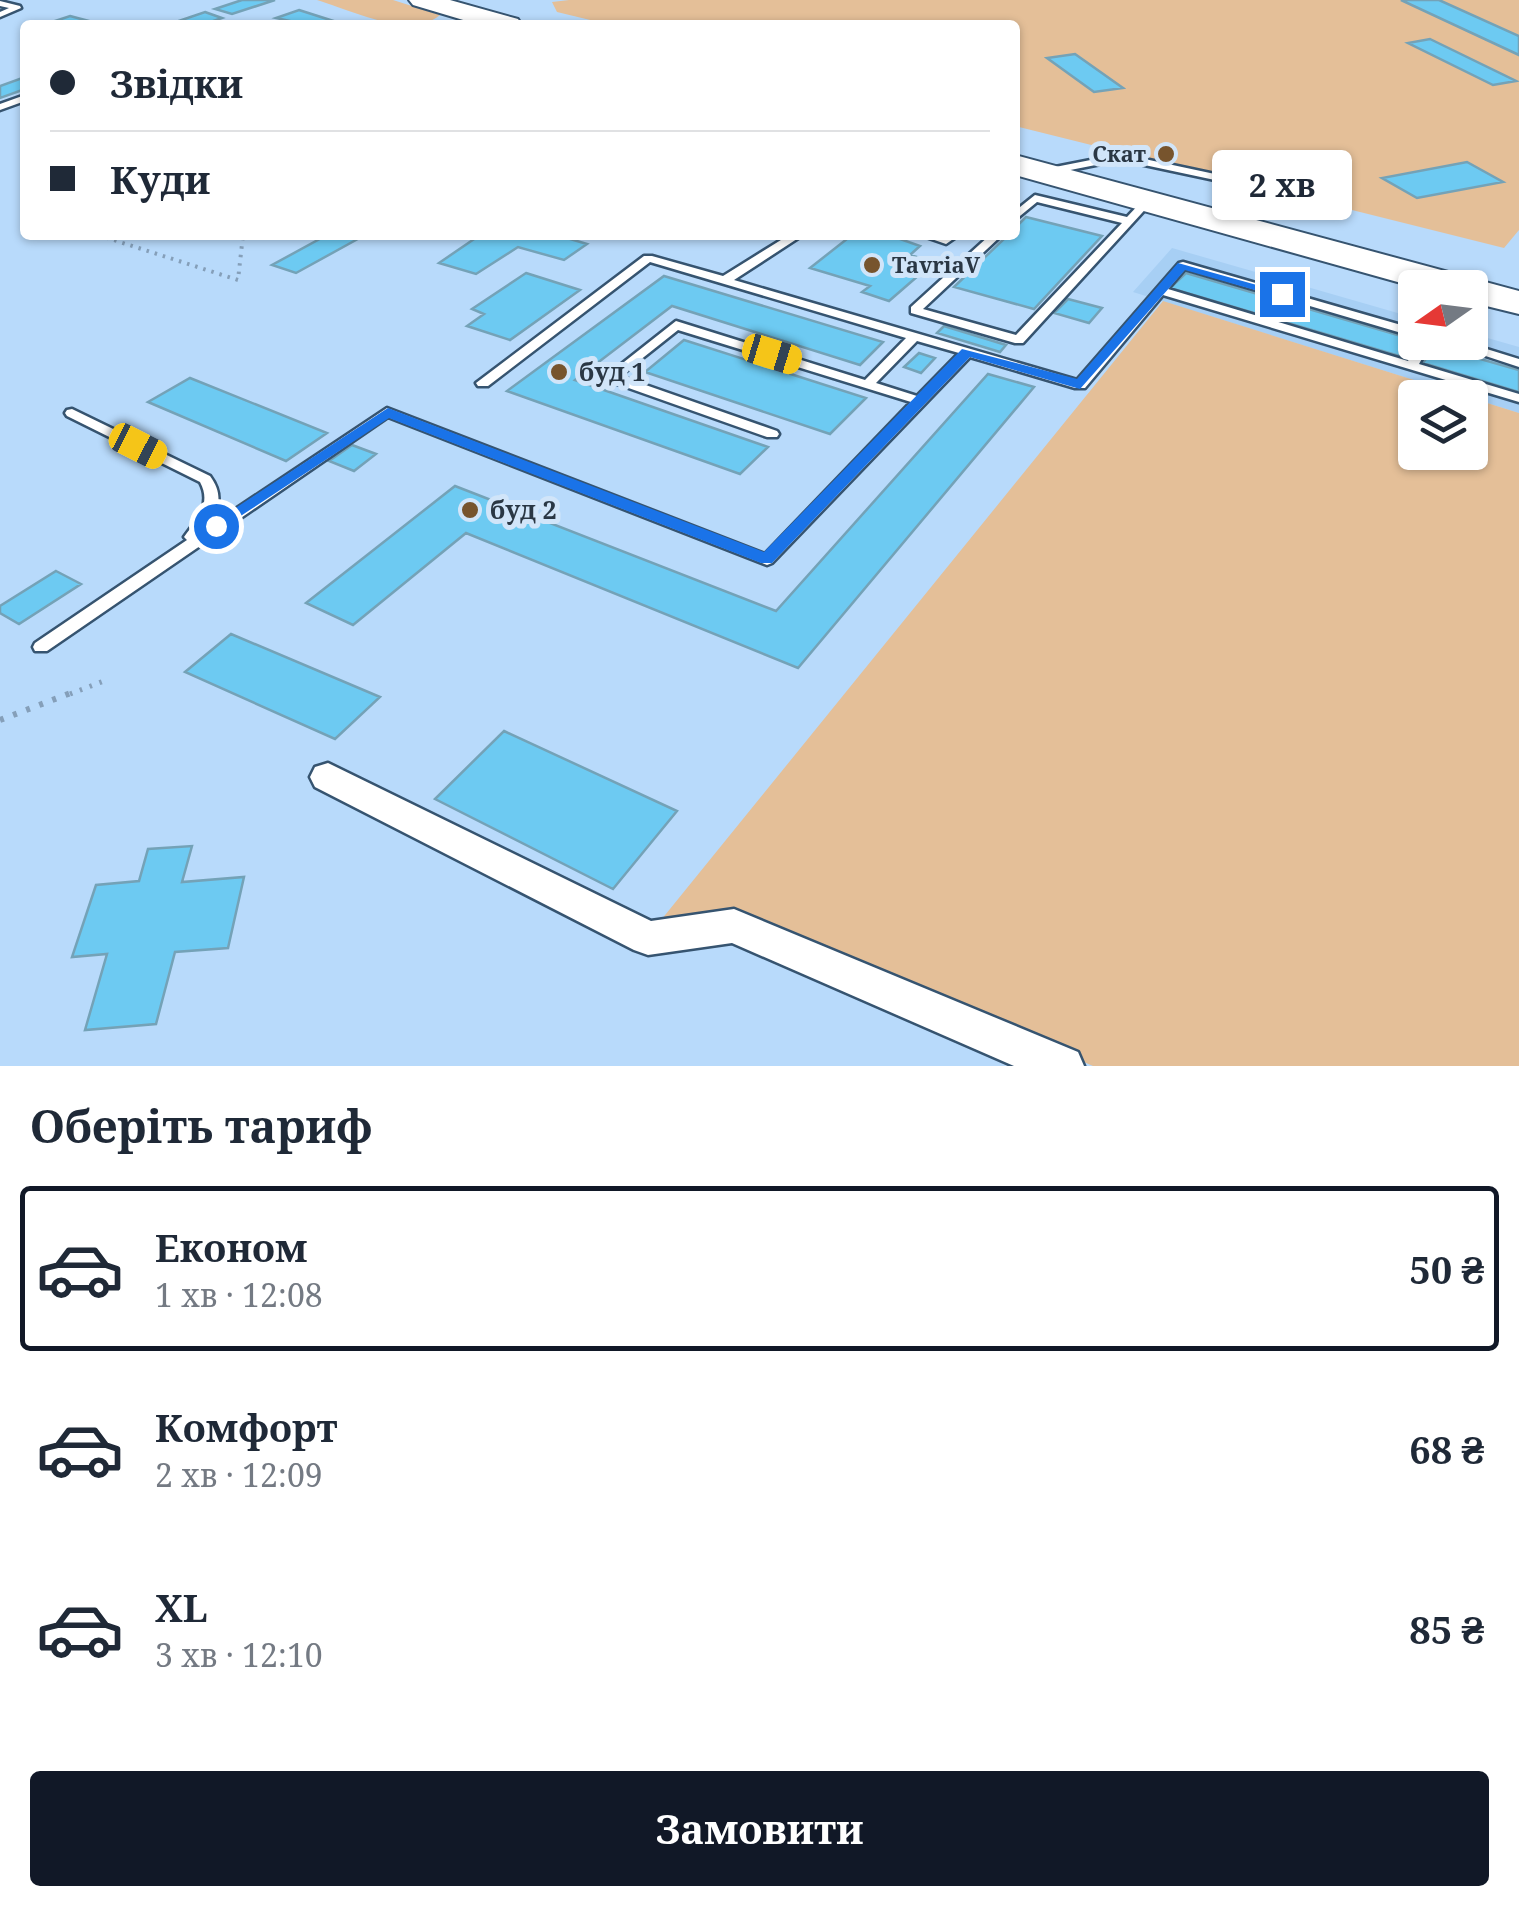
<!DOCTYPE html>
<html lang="uk">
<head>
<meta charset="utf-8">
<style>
  body { margin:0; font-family:"Noto Serif",serif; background:#f2f2f3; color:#1f2937; height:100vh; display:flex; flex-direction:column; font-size:38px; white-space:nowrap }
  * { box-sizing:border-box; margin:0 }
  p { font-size:32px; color:#747a83 }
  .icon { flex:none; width:55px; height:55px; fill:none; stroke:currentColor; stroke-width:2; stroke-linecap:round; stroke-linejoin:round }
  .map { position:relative; height:1066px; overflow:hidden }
  .panel { display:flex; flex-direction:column; background:#fff; flex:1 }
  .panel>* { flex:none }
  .top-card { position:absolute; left:20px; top:20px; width:1000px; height:220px; border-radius:10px; box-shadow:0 2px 8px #0004; display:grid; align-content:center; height:220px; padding:0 30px; background:#fff }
  .needle { width:65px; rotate:256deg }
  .tools { position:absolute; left:1398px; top:270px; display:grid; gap:20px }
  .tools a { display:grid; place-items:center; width:90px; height:90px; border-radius:10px; background:#fff; box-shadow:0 2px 8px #0004; font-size:50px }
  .end { position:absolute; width:45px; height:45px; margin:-22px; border:12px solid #1a73e8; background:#fff; box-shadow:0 0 0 5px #fff }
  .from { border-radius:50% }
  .bubble { position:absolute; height:70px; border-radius:10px; background:#fff; box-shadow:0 2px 8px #0004; font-size:32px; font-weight:700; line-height:70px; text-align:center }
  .car { position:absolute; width:30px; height:60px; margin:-30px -15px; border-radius:12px; box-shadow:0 0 8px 2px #0007; background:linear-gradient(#f5c518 24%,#345 0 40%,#f5c518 0 76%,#345 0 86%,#f5c518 0) }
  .top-card b { display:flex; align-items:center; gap:35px; height:95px; font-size:38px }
  .top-card b+b { border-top:2px solid #e0e1e3 }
  .top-card i { width:25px; height:25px; background:#1f2937 }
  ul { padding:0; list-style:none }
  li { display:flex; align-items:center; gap:30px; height:165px; margin:0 20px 15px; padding:0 10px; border:5px solid transparent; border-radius:10px }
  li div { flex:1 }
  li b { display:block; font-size:38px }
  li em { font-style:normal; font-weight:700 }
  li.active { border-color:#111827 }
  li>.icon { width:90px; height:90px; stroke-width:1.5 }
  h2 { padding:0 30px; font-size:45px; line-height:120px }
  .cta { display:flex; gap:20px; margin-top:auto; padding:20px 30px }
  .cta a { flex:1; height:115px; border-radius:10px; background:#111827; color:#fff; font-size:40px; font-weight:700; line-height:115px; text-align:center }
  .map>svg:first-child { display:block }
  .built { fill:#a7cff4 }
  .green { fill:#e4bf98; fill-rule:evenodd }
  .building { fill:#6dcaf2; stroke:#74a2b7; stroke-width:2.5 }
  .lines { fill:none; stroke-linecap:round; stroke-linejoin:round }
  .lane-casing { stroke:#365470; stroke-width:5 }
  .street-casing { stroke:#365470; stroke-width:5 }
  .primary-casing { stroke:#365470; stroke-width:4 }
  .path-far2 { stroke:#859fb9; stroke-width:4; stroke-dasharray:2.5 6; stroke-linecap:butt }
  .path-far1 { stroke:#859fb9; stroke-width:5; stroke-dasharray:2.5 8; stroke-linecap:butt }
  .path { stroke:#859fb9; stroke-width:6; stroke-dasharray:4 10; stroke-linecap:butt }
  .lane { fill:#fff; fill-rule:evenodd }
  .street { fill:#fff; fill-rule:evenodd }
  .primary { fill:#fff; fill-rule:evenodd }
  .route { fill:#1a73e8 }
  .poi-dot { fill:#77542d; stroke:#d1e5f9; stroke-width:4 }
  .labels { text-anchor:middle; stroke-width:10; stroke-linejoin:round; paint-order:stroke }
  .far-poi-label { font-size:22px; font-weight:bold; fill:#2a3744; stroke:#d1e5f9; text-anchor:end }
  .poi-label { font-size:25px; font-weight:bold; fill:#2a3744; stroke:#d1e5f9; text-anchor:start }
</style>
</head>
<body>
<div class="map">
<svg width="1519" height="1066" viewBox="0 0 1519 1066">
  <rect width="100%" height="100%" fill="#b8dafb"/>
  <path class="built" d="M 1172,248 L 1415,318 L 1415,342 L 1470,342 L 1470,333 L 1519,347 L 1519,413 L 1133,292 Z"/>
  <path class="green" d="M 317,0 L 393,0 L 440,15 C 410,40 351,10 317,0 Z
    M 569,0 L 1519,0 L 1519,230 L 1504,248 L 1015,126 L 1015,25 L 611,25 L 557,12 L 552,2 Z
    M 1163,301 L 1519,413 L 1519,1066 L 1093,1066 L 739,912 L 657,925 ZM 1415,398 L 1470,398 L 1470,452 L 1415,452 Z"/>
  <path class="building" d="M 242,0 L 275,0 L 232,14 L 215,9 Z
    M 1401,0 L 1439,0 L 1519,36 L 1519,55 Z
    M 299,10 L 346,25 L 308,25 L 276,18 Z
    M 205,12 L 222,18 L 202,25 L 167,25 Z
    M 70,16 L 104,25 L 43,25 Z
    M 1430,39 L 1516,81 L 1493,85 L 1408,43 Z
    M 1075,54 L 1123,88 L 1094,92 L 1047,58 Z
    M 25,77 L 25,89 L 0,98 L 0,86 Z
    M 1467,162 L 1503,182 L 1417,198 L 1382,178 Z
    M 1026,217 L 1102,236 L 1034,309 L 954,287 L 1008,235 L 1015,235 L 1015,228 Z
    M 327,235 L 365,235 L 296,273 L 272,265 Z
    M 480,235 L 557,235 L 587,244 L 564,260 L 518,247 L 476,274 L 439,263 Z
    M 852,235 L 889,235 L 920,246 L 910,255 L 934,262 L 889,301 L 862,292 L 870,286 L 810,268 Z
    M 526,273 L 580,290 L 510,340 L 467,326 L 484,314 L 472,309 Z
    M 1186,273 L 1415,340 L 1416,342 L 1406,358 L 1170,288 Z
    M 664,276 L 883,342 L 860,365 L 672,306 L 575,380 L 768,447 L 740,474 L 507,391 Z
    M 1068,299 L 1102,308 L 1089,323 L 1054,313 Z
    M 944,326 L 1006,345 L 1000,352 L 937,333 Z
    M 684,340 L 866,398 L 830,434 L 645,372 Z
    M 1435,346 L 1519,370 L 1519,392 L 1423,363 Z
    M 919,353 L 935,358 L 921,373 L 904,367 Z
    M 988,374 L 1034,387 L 798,668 L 466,533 L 353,625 L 306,603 L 455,486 L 776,611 Z
    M 190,378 L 327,433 L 286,461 L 148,402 Z
    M 352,445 L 376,454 L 354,471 L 329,461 Z
    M 56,571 L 81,584 L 19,624 L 0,613 L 0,606 Z
    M 231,634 L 380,697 L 335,739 L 185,672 Z
    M 504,731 L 677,811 L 613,889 L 435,799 Z
    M 192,846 L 182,882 L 244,877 L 228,948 L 175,952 L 156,1024 L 85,1030 L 107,954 L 72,957 L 96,885 L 139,881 L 148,849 Z"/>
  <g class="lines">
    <defs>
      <path id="lane" d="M 0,1 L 20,6 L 21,8 L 0,17 L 0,12 L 9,8 L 0,6 Z
        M 25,95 L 25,101 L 0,110 L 0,104 Z
        M 1121,154 L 1257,183 L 1262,186 L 1257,189 L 1121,160 L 1045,175 L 1040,172 L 1045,169 Z
        M 1035,195 L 1127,217 L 1143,200 L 1152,202 L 1023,343 L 1015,343 L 911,313 L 911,307 L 990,235 L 1002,235 L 923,309 L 1016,335 L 1122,223 L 1037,202 L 1015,220 L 1015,211 Z
        M 789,235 L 803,235 L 734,280 L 1077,380 L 1179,263 L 1183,262 L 1415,329 L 1415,337 L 1185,269 L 1168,289 L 1408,361 L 1418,342 L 1431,342 L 1419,364 L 1519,394 L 1519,402 L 1163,295 L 1085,388 L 1075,388 L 970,357 L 772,563 L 767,565 L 388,417 L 47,651 L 35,651 L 33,647 L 35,643 L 187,540 L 184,537 C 197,519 212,504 200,482 L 67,416 L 65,413 L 67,410 L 72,409 L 210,476 C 224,495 219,509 207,528 L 387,408 L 765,554 L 911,402 L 678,330 L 620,376 L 777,431 L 779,434 L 777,437 L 767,437 L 606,380 L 605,377 L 676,321 L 865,380 L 906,338 L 650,262 L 488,386 L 478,386 L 476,383 L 644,256 L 652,256 L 723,276 ZM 917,341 L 959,353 L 917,396 L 876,383 Z
        M 920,235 L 944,237 L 959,235 L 946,244 Z
        M 1443,342 L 1464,342 L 1519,359 L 1519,367 Z"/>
      <path id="street" d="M 328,763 L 651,921 L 734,909 L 1078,1052 L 1084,1066 L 1014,1066 L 732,943 L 648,955 L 634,950 L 315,787 L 310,777 L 315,767 Z"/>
      <path id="primary" d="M 409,0 L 450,0 L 518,19 L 522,25 L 480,25 L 413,5 Z
        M 1015,155 L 1519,291 L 1519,314 L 1470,302 L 1470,288 L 1419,288 L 1015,175 Z"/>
    </defs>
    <use href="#lane" class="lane-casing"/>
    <use href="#street" class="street-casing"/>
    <use href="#primary" class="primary-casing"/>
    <path class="path-far2" d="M 98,235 L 238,280 L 243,235"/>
    <path class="path-far1" d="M 70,694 L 109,679"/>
    <path class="path" d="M 0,720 L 76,691"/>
    <use href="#lane" class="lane"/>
    <use href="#street" class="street"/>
    <use href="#primary" class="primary"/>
  </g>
  <path class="route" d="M 1178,263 L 1289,294 L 1282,298 L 1185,270 L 1080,389 L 970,357 L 772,563 L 761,563 L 389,418 L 221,529 L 208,526 L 388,408 L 764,552 L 962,349 L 1077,379 Z"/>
  <g class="poi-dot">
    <circle cx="1166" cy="154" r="10"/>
    <circle cx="872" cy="265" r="10"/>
    <circle cx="559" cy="372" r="10"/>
    <circle cx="470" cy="510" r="10"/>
  </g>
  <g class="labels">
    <g class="far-poi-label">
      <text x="1146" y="162">Скат</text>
      <text x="892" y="273" text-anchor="start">TavriaV</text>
    </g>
    <g class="poi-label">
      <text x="579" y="381">буд 1</text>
      <text x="490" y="519">буд 2</text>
    </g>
  </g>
</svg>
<div class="tools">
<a><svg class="needle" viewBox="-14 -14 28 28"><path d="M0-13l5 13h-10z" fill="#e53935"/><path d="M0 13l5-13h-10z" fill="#747a83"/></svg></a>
<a><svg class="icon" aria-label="layers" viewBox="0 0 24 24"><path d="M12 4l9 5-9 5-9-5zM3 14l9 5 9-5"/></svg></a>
</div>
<i class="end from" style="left:216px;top:526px"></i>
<i class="end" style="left:1282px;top:294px"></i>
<div class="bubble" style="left:1212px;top:150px;width:140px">2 хв</div>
<i class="car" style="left:772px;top:354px;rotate:107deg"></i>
<i class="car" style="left:138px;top:446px;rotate:117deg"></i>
<div class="top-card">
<b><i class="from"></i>Звідки</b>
<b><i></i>Куди</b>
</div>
</div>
<section class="panel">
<h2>Оберіть тариф</h2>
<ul>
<li class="active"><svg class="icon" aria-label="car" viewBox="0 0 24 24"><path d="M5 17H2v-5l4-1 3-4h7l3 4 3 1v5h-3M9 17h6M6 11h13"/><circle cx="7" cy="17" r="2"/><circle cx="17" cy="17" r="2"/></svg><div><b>Економ</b><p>1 хв · 12:08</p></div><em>50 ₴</em></li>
<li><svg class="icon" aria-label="car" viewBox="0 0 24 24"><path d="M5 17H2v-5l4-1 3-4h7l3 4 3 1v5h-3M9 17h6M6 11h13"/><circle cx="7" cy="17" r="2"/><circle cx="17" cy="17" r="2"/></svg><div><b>Комфорт</b><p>2 хв · 12:09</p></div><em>68 ₴</em></li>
<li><svg class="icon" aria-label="car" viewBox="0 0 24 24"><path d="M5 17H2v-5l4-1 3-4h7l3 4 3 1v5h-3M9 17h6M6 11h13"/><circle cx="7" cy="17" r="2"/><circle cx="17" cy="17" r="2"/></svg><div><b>XL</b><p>3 хв · 12:10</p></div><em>85 ₴</em></li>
</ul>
<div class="cta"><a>Замовити</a></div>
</section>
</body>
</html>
